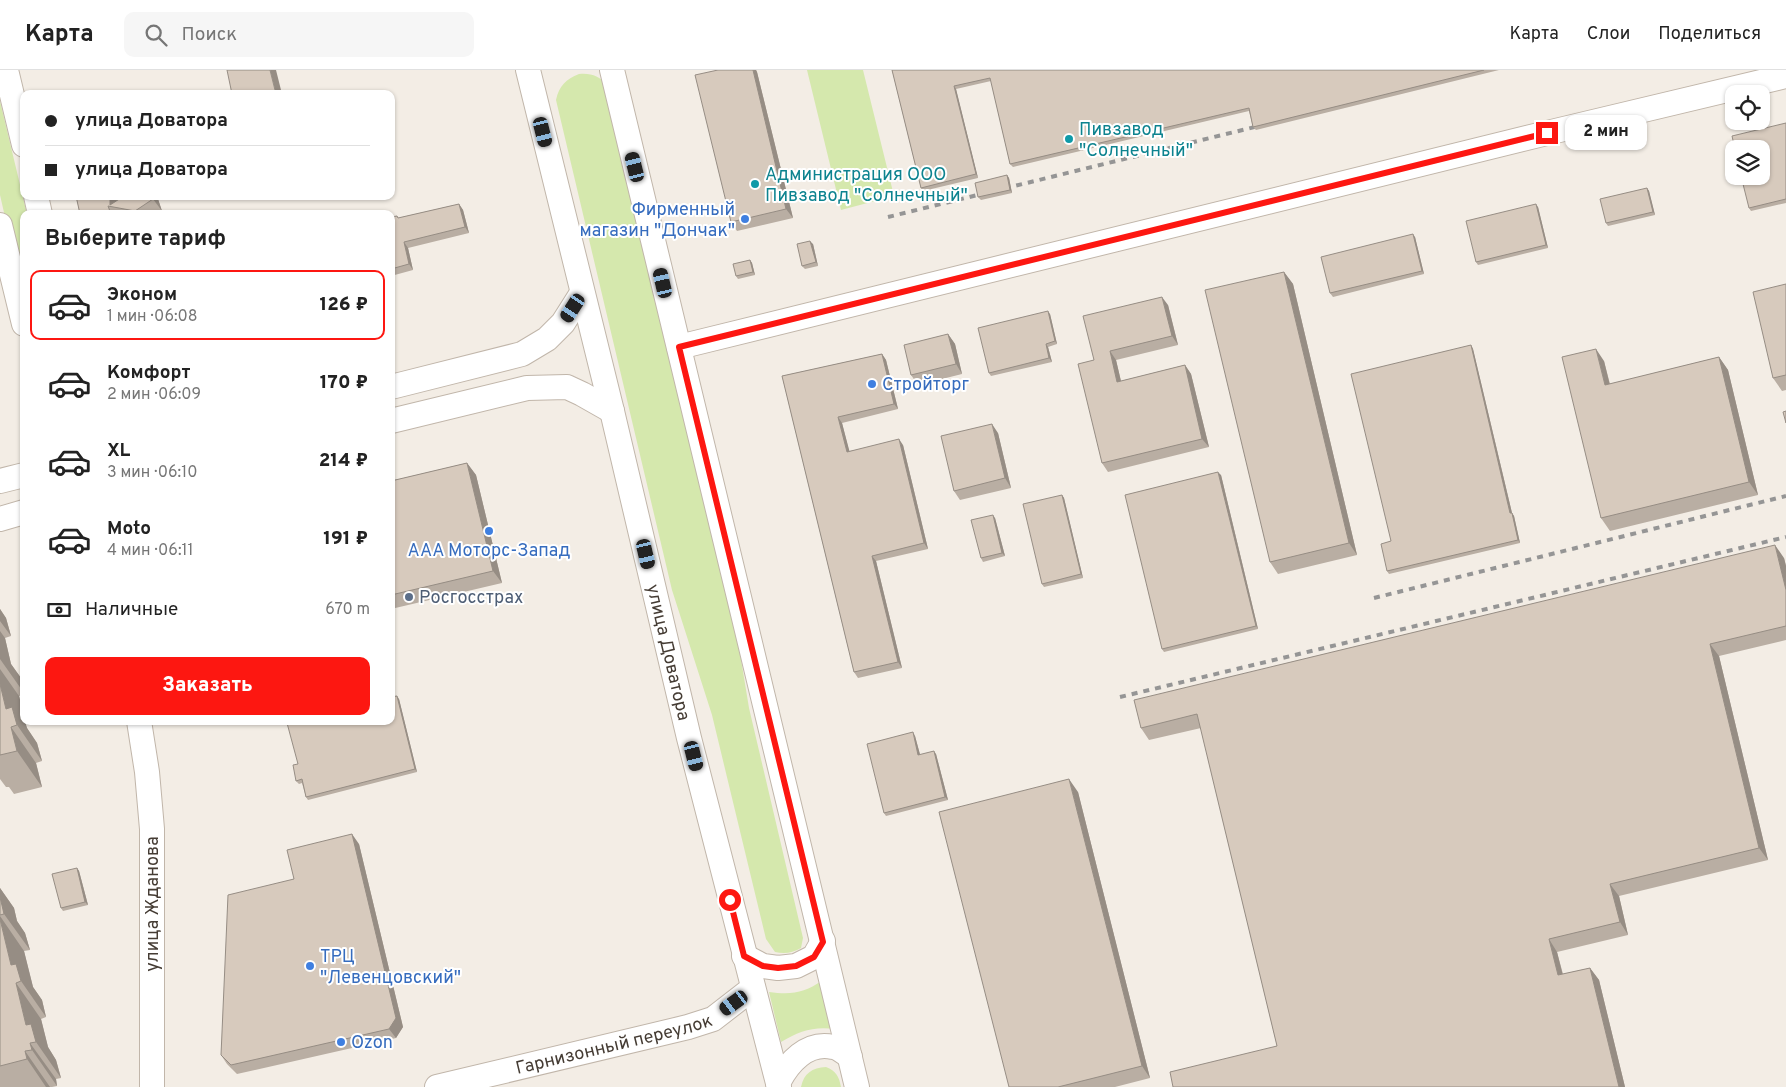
<!DOCTYPE html>
<html lang="ru">
<head>
<meta charset="utf-8">
<style>
  body { margin:0; font-family:Overpass,sans-serif; background:#f6f6f6; color:#222; height:100vh; display:flex; flex-direction:column; font-size:19px; white-space:nowrap }
  * { box-sizing:border-box; margin:0 }
  p { font-size:16px; color:#767676 }
  .icon { flex:none; width:28px; height:28px; fill:none; stroke:currentColor; stroke-width:2; stroke-linecap:round; stroke-linejoin:round }
  .map { position:relative; flex:1; overflow:hidden }
  .details { position:absolute; left:20px; top:140px; width:375px; height:515px; display:flex; flex-direction:column; background:#fff; border-radius:10px; box-shadow:0 1px 4px #0004 }
  .details>* { flex:none }
  .top-card { position:absolute; left:20px; top:20px; width:375px; height:110px; border-radius:10px; box-shadow:0 1px 4px #0004; display:grid; align-content:center; height:110px; padding:0 25px; background:#fff }
  .controls { position:absolute; left:1725px; top:15px; display:grid; gap:10px }
  .controls a { display:grid; place-items:center; width:45px; height:45px; border-radius:10px; background:#fff; box-shadow:0 1px 4px #0004; font-size:25px }
  .end { position:absolute; width:22px; height:22px; margin:-11px; border:6px solid #fd1711; background:#fff; box-shadow:0 0 0 2px #fff }
  .from { border-radius:50% }
  .bubble { position:absolute; height:35px; border-radius:10px; background:#fff; box-shadow:0 1px 4px #0004; font-size:16px; font-weight:800; line-height:35px; text-align:center }
  .car { position:absolute; width:15px; height:30px; margin:-15px -8px; border-radius:6px; box-shadow:0 0 4px 1px #0007; background:linear-gradient(#222 24%,#8ab4d8 0 40%,#222 0 76%,#8ab4d8 0 86%,#222 0) }
  .top-card b { display:flex; align-items:center; gap:18px; height:48px; font-size:19px }
  .top-card b+b { border-top:1px solid #e0e0e0 }
  .top-card i { width:12px; height:12px; background:#222 }
  ul { padding:0; list-style:none }
  li { display:flex; align-items:center; gap:15px; height:70px; margin:0 10px 8px; padding:0 15px; border:2px solid transparent; border-radius:10px }
  li div { flex:1 }
  li b { display:block; font-size:19px }
  li em { font-style:normal; font-weight:800 }
  li.selected { border-color:#fd1711 }
  li>.icon { width:45px; height:45px; stroke-width:1.5 }
  h2 { padding:0 25px; font-size:22px; line-height:60px }
  .pay { display:flex; align-items:center; gap:12px; height:55px; padding:0 25px; font-size:19px }
  .pay p { margin-inline-start:auto }
  .button { display:flex; gap:10px; margin-top:auto; padding:10px 25px }
  .button a { flex:1; height:58px; border-radius:10px; background:#fd1711; color:#fff; font-size:20px; font-weight:800; line-height:58px; text-align:center }
  header { display:flex; align-items:center; gap:30px; box-sizing:border-box; height:70px; padding:0 25px; background:#fff; border-bottom:1px solid #e0e0e0 }
  header strong { font-size:24px }
  nav { display:flex; gap:28px; margin-inline-start:auto; font-size:18px }
  .search { width:350px; height:45px; background:#f6f6f6; display:flex; align-items:center; gap:12px; box-sizing:border-box; padding:0 18px; border-radius:10px; color:#767676; font-size:19px }
  .map>svg:first-child { display:block }
  .green { fill:#d5e8ad }
  .lines { fill:none; stroke-linecap:round; stroke-linejoin:round }
  .minor-casing { stroke:#c1b6aa; stroke-width:26 }
  .minor { stroke:#fff; stroke-width:24 }
  .rail { stroke:#959595; stroke-width:4; stroke-dasharray:6 6; stroke-linecap:butt }
  .wall { fill:#b9aea3 }
  .shaded-wall { fill:#968d84 }
  .building { fill:#d7cabd; stroke:#968d84 }
  .route { stroke:#fd1711; stroke-width:6 }
  .culture-dot { fill:#0f9aa8; stroke:#fff; stroke-width:2 }
  .shop-dot { fill:#3f7fe0; stroke:#fff; stroke-width:2 }
  .service-dot { fill:#5c6f8a; stroke:#fff; stroke-width:2 }
  .labels { text-anchor:middle; stroke-width:4; stroke-linejoin:round; paint-order:stroke }
  .culture-label { font-size:18px; fill:#0d838f; stroke:#fff; text-anchor:start }
  .shop-label { font-size:18px; fill:#366cbe; stroke:#fff; text-anchor:start }
  .service-label { font-size:18px; fill:#4e5e75; stroke:#fff; text-anchor:start }
  .street-label { font-size:18px; fill:#453c34; stroke:#fff }
</style>
</head>
<body>
<header>
<strong>Карта</strong>
<div class="search"><svg class="icon" aria-label="search" viewBox="0 0 24 24"><circle cx="10" cy="10" r="6"/><path d="M15 15l6 6"/></svg>Поиск</div>
<nav><a>Карта</a><a>Слои</a><a>Поделиться</a></nav>
</header>
<div class="map">
<svg width="1786" height="1017" viewBox="0 0 1786 1017">
  <rect width="100%" height="100%" fill="#f3ede5"/>
  <path class="green" d="M 807,0 L 863,0 L 894,126 L 841,140 Z
    M 579,4 C 592,3 599,6 607,15 L 737,565 L 749,638 L 803,868 L 801,878 C 792,883 785,884 775,882 L 766,869 L 712,645 L 672,520 L 556,30 C 559,16 566,9 579,4 Z
    M 0,31 L 27,144 L 24,144 L 24,211 L 14,186 L 0,125 Z
    M 823,910 L 835,959 C 814,956 799,961 781,972 L 769,922 C 792,925 804,923 823,910 Z
    M 826,997 C 836,1001 839,1006 841,1017 L 801,1017 C 804,1003 812,998 826,997 Z"/>
  <g class="lines">
    <defs>
      <g id="minor">
        <path d="M 6,0 L 24,75"/>
        <path id="s1" d="M 528,0 L 612,341 L 689,668 L 779,1017"/>
        <path d="M 612,0 L 857,1017"/>
        <path d="M 36,126 L 40,144"/>
        <path d="M 0,155 L 24,254"/>
        <path d="M 679,277 L 1547,63 L 1786,6"/>
        <path d="M 391,317 L 522,284 L 547,269 L 563,253 L 582,223"/>
        <path d="M 391,351 L 527,318 L 567,317 L 582,324 L 612,341"/>
        <path d="M 0,411 L 24,405"/>
        <path d="M 0,449 L 24,442"/>
        <path d="M 139,651 L 147,702 L 152,759 L 152,1017"/>
        <path d="M 744,886 L 763,896 L 778,898 L 796,896 L 814,887 L 823,871"/>
        <path d="M 778,1013 C 788,993 807,971 833,977 C 839,978 845,983 850,987"/>
        <path id="s2" d="M 437,1017 L 688,957 L 713,949 L 753,918"/>
      </g>
    </defs>
    <use href="#minor" class="minor-casing"/>
    <use href="#minor" class="minor"/>
    <path class="rail" d="M 888,147 L 1267,54
      M 1374,528 L 1786,426
      M 1120,627 L 1786,467"/>
  </g>
  <path class="wall" d="M 718,0 L 756,0 L 757,2 L 793,148 L 737,161 L 731,152 Z
    M 892,0 L 1499,0 L 1256,60 L 1253,57 L 1249,41 L 1013,97 L 1010,94 L 991,11 L 956,19 L 978,108 L 923,121 L 921,118 Z
    M 1786,53 L 1786,133 L 1751,141 L 1749,138 Z
    M 1007,105 L 1009,108 L 1012,123 L 981,130 L 978,127 Z
    M 1647,118 L 1649,121 L 1655,145 L 1608,156 L 1606,153 Z
    M 76,126 L 119,126 L 119,129 L 157,126 L 162,141 L 158,144 L 80,144 Z
    M 459,134 L 463,140 L 469,163 L 408,178 L 413,200 L 391,206 L 391,147 L 397,146 L 398,148 Z
    M 1538,137 L 1548,178 L 1478,195 L 1476,192 Z
    M 1415,167 L 1424,204 L 1333,227 L 1330,223 Z
    M 813,174 L 818,196 L 805,199 L 802,196 Z
    M 750,190 L 752,193 L 755,205 L 738,209 L 736,206 Z
    M 1284,202 L 1293,214 L 1357,485 L 1278,504 L 1270,492 Z
    M 1786,214 L 1786,320 L 1782,321 L 1773,308 Z
    M 1168,235 L 1178,275 L 1116,290 L 1121,311 L 1185,295 L 1191,304 L 1209,377 L 1108,402 L 1102,393 L 1094,290 Z
    M 1050,244 L 1057,274 L 1048,277 L 1052,292 L 991,306 L 989,303 Z
    M 948,264 L 955,274 L 962,304 L 918,315 L 911,305 Z
    M 1471,275 L 1473,279 L 1512,443 L 1514,446 L 1520,473 L 1389,504 L 1387,501 L 1391,471 Z
    M 882,284 L 886,290 L 898,339 L 842,353 L 849,381 L 903,375 L 928,479 L 876,491 L 902,598 L 858,608 L 854,602 L 782,306 Z
    M 1719,287 L 1728,300 L 1758,425 L 1610,461 L 1601,448 L 1604,291 L 1610,314 Z
    M 998,363 L 1011,418 L 960,430 L 954,421 Z
    M 467,393 L 476,405 L 502,513 L 391,539 L 391,411 Z
    M 1221,405 L 1258,559 L 1164,582 L 1162,579 Z
    M 1062,425 L 1064,428 L 1083,508 L 1044,517 L 1042,514 Z
    M 995,448 L 1005,486 L 983,492 L 981,488 Z
    M 1784,488 L 1786,496 L 1786,570 L 1719,586 L 1768,790 L 1619,826 L 1628,865 L 1557,882 L 1563,904 L 1590,898 L 1599,910 L 1625,1017 L 1173,1017 L 1277,976 L 1201,658 L 1149,670 L 1141,658 Z
    M 0,539 L 6,548 L 11,566 L 5,568 L 11,594 L 21,608 L 24,618 L 24,625 L 19,626 L 24,645 L 24,651 L 27,658 L 37,673 L 42,691 L 36,693 L 42,717 L 14,724 L 9,717 L 6,717 L 0,709 Z
    M 399,629 L 417,702 L 308,730 L 306,727 L 302,713 L 299,714 L 296,711 L 298,694 Z
    M 915,666 L 920,685 L 936,684 L 948,730 L 886,746 L 884,743 Z
    M 1078,722 L 1150,1008 L 1115,1017 L 1009,1017 Z
    M 359,774 L 403,957 L 396,968 L 237,1004 L 227,994 L 221,985 L 294,809 Z
    M 77,798 L 79,801 L 88,835 L 63,841 L 61,838 Z
    M 0,818 L 14,838 L 17,851 L 25,863 L 30,880 L 24,881 L 33,917 L 42,930 L 46,947 L 41,949 L 48,977 L 56,990 L 61,1008 L 56,1009 L 57,1016 L 52,1017 L 0,1017 Z"/>
  <path class="shaded-wall" d="M 270,0 L 276,0 L 282,24 L 276,24 Z
    M 753,0 L 756,0 L 757,2 L 793,148 L 786,139 Z
    M 954,16 L 956,19 L 978,108 L 976,104 Z
    M 1007,105 L 1009,108 L 1012,123 L 1010,120 Z
    M 1647,118 L 1649,121 L 1655,145 L 1653,142 Z
    M 110,126 L 119,126 L 119,138 L 110,135 Z
    M 152,126 L 157,126 L 162,141 L 153,129 Z
    M 459,134 L 463,140 L 469,163 L 465,157 Z
    M 1536,134 L 1538,137 L 1548,178 L 1546,175 Z
    M 1413,164 L 1415,167 L 1424,204 L 1422,201 Z
    M 810,171 L 813,174 L 818,196 L 816,192 Z
    M 404,172 L 408,178 L 413,200 L 409,194 Z
    M 750,190 L 752,193 L 755,205 L 753,202 Z
    M 1284,202 L 1293,214 L 1357,485 L 1349,473 Z
    M 1162,227 L 1168,235 L 1178,275 L 1172,266 Z
    M 1048,241 L 1050,244 L 1057,274 L 1055,271 Z
    M 948,264 L 955,274 L 962,304 L 956,294 Z
    M 1046,274 L 1048,277 L 1052,292 L 1049,288 Z
    M 1471,275 L 1473,279 L 1512,443 L 1514,446 L 1520,473 L 1518,470 L 1510,443 Z
    M 1596,279 L 1604,291 L 1613,328 L 1605,315 Z
    M 1110,281 L 1116,290 L 1123,320 L 1117,312 Z
    M 882,284 L 886,290 L 898,339 L 894,334 Z
    M 1719,287 L 1728,300 L 1758,425 L 1749,412 Z
    M 1185,295 L 1191,304 L 1209,377 L 1202,369 Z
    M 838,347 L 842,353 L 851,387 L 847,382 Z
    M 992,354 L 998,363 L 1011,418 L 1005,408 Z
    M 899,369 L 903,375 L 928,479 L 924,473 Z
    M 467,393 L 476,405 L 502,513 L 493,501 Z
    M 1218,402 L 1221,405 L 1258,559 L 1256,556 Z
    M 1062,425 L 1064,428 L 1083,508 L 1081,504 Z
    M 993,445 L 995,448 L 1005,486 L 1002,483 Z
    M 1775,475 L 1784,488 L 1786,496 L 1786,520 Z
    M 872,486 L 876,491 L 902,598 L 898,592 Z
    M 0,539 L 6,548 L 11,566 L 0,551 Z
    M 0,561 L 5,568 L 11,594 L 21,608 L 24,618 L 24,623 L 0,589 Z
    M 1710,574 L 1719,586 L 1768,790 L 1759,778 Z
    M 0,599 L 19,626 L 24,645 L 24,651 L 25,651 L 27,658 L 37,673 L 42,691 L 6,639 L 0,614 Z
    M 397,626 L 399,629 L 417,702 L 415,699 Z
    M 11,657 L 36,693 L 42,717 L 17,681 Z
    M 913,662 L 915,666 L 921,688 L 918,685 Z
    M 934,681 L 936,684 L 948,730 L 945,727 Z
    M 1069,709 L 1078,722 L 1150,1008 L 1142,996 Z
    M 352,764 L 359,774 L 403,957 L 396,968 L 389,959 Z
    M 77,798 L 79,801 L 88,835 L 85,832 Z
    M 1610,814 L 1619,826 L 1628,865 L 1620,852 Z
    M 0,818 L 14,838 L 17,851 L 25,863 L 30,880 L 4,844 L 0,836 Z
    M 0,846 L 24,881 L 33,917 L 42,930 L 46,947 L 21,911 L 11,895 L 0,849 Z
    M 1549,869 L 1557,882 L 1566,918 L 1558,905 Z
    M 1590,898 L 1599,910 L 1625,1017 L 1619,1017 Z
    M 16,913 L 41,949 L 48,977 L 56,990 L 61,1008 L 36,972 L 26,955 Z
    M 30,973 L 56,1009 L 57,1016 L 32,980 Z
    M 25,981 L 50,1017 L 46,1017 L 27,989 Z"/>
  <path class="building" d="M 227,0 L 270,0 L 276,24 L 232,24 Z
    M 718,0 L 753,0 L 786,139 L 731,152 L 695,5 Z
    M 892,0 L 1484,0 L 1253,57 L 1249,38 L 1010,94 L 990,8 L 954,16 L 976,104 L 921,118 Z
    M 1786,53 L 1786,129 L 1749,138 L 1741,106 L 1761,106 L 1761,79 L 1735,79 L 1732,66 Z
    M 1007,105 L 1010,120 L 978,127 L 975,113 Z
    M 1647,118 L 1653,142 L 1606,153 L 1600,129 Z
    M 76,126 L 110,126 L 110,135 L 124,126 L 152,126 L 153,129 L 135,141 L 108,136 L 111,144 L 80,144 Z
    M 459,134 L 465,157 L 404,172 L 409,194 L 391,199 L 391,147 L 397,146 L 398,148 Z
    M 1536,134 L 1546,175 L 1476,192 L 1466,151 Z
    M 1413,164 L 1422,201 L 1330,223 L 1321,187 Z
    M 810,171 L 816,192 L 802,196 L 797,174 Z
    M 750,190 L 753,202 L 736,206 L 733,194 Z
    M 1284,202 L 1349,473 L 1270,492 L 1205,220 Z
    M 1786,214 L 1786,305 L 1773,308 L 1753,222 Z
    M 1162,227 L 1172,266 L 1110,281 L 1117,312 L 1185,295 L 1202,369 L 1102,393 L 1078,294 L 1094,290 L 1083,246 Z
    M 1048,241 L 1055,271 L 1046,274 L 1049,288 L 989,303 L 978,258 Z
    M 948,264 L 956,294 L 911,305 L 904,275 Z
    M 1471,275 L 1510,443 L 1512,443 L 1518,470 L 1387,501 L 1381,474 L 1391,471 L 1351,304 Z
    M 1596,279 L 1605,315 L 1719,287 L 1749,412 L 1601,448 L 1562,287 Z
    M 882,284 L 894,334 L 838,347 L 847,382 L 899,369 L 924,473 L 872,486 L 898,592 L 854,602 L 782,306 Z
    M 1786,341 L 1786,353 L 1783,342 Z
    M 992,354 L 1005,408 L 954,421 L 941,366 Z
    M 467,393 L 493,501 L 391,525 L 391,411 Z
    M 1218,402 L 1256,556 L 1162,579 L 1125,425 Z
    M 1062,425 L 1081,504 L 1042,514 L 1023,434 Z
    M 993,445 L 1002,483 L 981,488 L 971,450 Z
    M 1775,475 L 1786,520 L 1786,556 L 1710,574 L 1759,778 L 1610,814 L 1620,852 L 1549,869 L 1558,905 L 1590,898 L 1619,1017 L 1173,1017 L 1170,1002 L 1277,976 L 1197,644 L 1141,658 L 1134,630 Z
    M 0,614 L 6,639 L 12,637 L 17,655 L 11,657 L 17,681 L 0,685 Z
    M 397,626 L 415,699 L 306,727 L 302,709 L 296,711 L 293,695 L 298,694 L 287,653 L 295,651 L 391,651 L 391,627 Z
    M 913,662 L 918,685 L 934,681 L 945,727 L 884,743 L 867,674 Z
    M 1069,709 L 1142,996 L 1058,1017 L 1009,1017 L 939,742 Z
    M 352,764 L 396,948 L 389,959 L 231,995 L 221,985 L 228,825 L 294,809 L 287,780 Z
    M 77,798 L 85,832 L 61,838 L 52,804 Z
    M 0,827 L 4,844 L 0,845 Z
    M 0,849 L 11,895 L 16,894 L 21,911 L 16,913 L 26,955 L 31,954 L 36,972 L 30,973 L 32,980 L 25,981 L 27,989 L 0,996 Z"/>
  <g class="lines">
    <path class="route" d="M 730,830 L 744,886 L 763,896 L 778,898 L 796,896 L 814,887 L 823,872 L 679,277 L 1547,63"/>
  </g>
  <g class="culture-dot">
    <circle cx="1069" cy="69" r="5"/>
    <circle cx="755" cy="114" r="5"/>
  </g>
  <g class="shop-dot">
    <circle cx="745" cy="149" r="5"/>
    <circle cx="872" cy="314" r="5"/>
    <circle cx="489" cy="461" r="5"/>
    <circle cx="310" cy="896" r="5"/>
    <circle cx="341" cy="972" r="5"/>
  </g>
  <circle class="service-dot" cx="409" cy="527" r="5"/>
  <g class="labels">
    <g class="culture-label">
      <text x="1079" y="65">Пивзавод<tspan x="1079" dy="21">"Солнечный"</tspan></text>
      <text x="765" y="110">Администрация ООО<tspan x="765" dy="21">Пивзавод "Солнечный"</tspan></text>
    </g>
    <g class="shop-label">
      <text x="735" y="145" text-anchor="end">Фирменный<tspan x="735" dy="21">магазин "Дончак"</tspan></text>
      <text x="882" y="320">Стройторг</text>
      <text x="489" y="486" text-anchor="middle">ААА Моторс-Запад</text>
      <text x="320" y="892">ТРЦ<tspan x="320" dy="21">"Левенцовский"</tspan></text>
      <text x="351" y="978">Ozon</text>
    </g>
    <g class="service-label">
      <text x="419" y="533">Росгосстрах</text>
    </g>
    <g class="street-label">
      <text dy="6" stroke="none"><textPath href="#s1" startOffset="599">улица Доватора</textPath></text>
      <text transform="translate(152 834) rotate(-90)" y="6">улица Жданова</text>
      <text dy="6" stroke="none"><textPath href="#s2" startOffset="182">Гарнизонный переулок</textPath></text>
    </g>
  </g>
</svg>
<div class="controls">
<a><svg class="icon" aria-label="locate" viewBox="0 0 24 24"><circle cx="12" cy="12" r="6"/><path d="M12 2v4M12 18v4M2 12h4M18 12h4"/></svg></a>
<a><svg class="icon" aria-label="layers" viewBox="0 0 24 24"><path d="M12 4l9 5-9 5-9-5zM3 14l9 5 9-5"/></svg></a>
</div>
<i class="end from" style="left:730px;top:830px"></i>
<i class="end" style="left:1547px;top:63px"></i>
<div class="bubble" style="left:1565px;top:45px;width:82px">2 мин</div>
<i class="car" style="left:543px;top:62px;rotate:166deg"></i>
<i class="car" style="left:635px;top:97px;rotate:346deg"></i>
<i class="car" style="left:663px;top:213px;rotate:347deg"></i>
<i class="car" style="left:573px;top:238px;rotate:213deg"></i>
<i class="car" style="left:646px;top:484px;rotate:167deg"></i>
<i class="car" style="left:694px;top:686px;rotate:166deg"></i>
<i class="car" style="left:734px;top:933px;rotate:234deg"></i>
<div class="top-card">
<b><i class="from"></i>улица Доватора</b>
<b><i></i>улица Доватора</b>
</div>
<section class="details">
<h2>Выберите тариф</h2>
<ul>
<li class="selected"><svg class="icon" aria-label="car" viewBox="0 0 24 24"><path d="M5 17H2v-5l4-1 3-4h7l3 4 3 1v5h-3M9 17h6M6 11h13"/><circle cx="7" cy="17" r="2"/><circle cx="17" cy="17" r="2"/></svg><div><b>Эконом</b><p>1 мин · 06:08</p></div><em>126 ₽</em></li>
<li><svg class="icon" aria-label="car" viewBox="0 0 24 24"><path d="M5 17H2v-5l4-1 3-4h7l3 4 3 1v5h-3M9 17h6M6 11h13"/><circle cx="7" cy="17" r="2"/><circle cx="17" cy="17" r="2"/></svg><div><b>Комфорт</b><p>2 мин · 06:09</p></div><em>170 ₽</em></li>
<li><svg class="icon" aria-label="car" viewBox="0 0 24 24"><path d="M5 17H2v-5l4-1 3-4h7l3 4 3 1v5h-3M9 17h6M6 11h13"/><circle cx="7" cy="17" r="2"/><circle cx="17" cy="17" r="2"/></svg><div><b>XL</b><p>3 мин · 06:10</p></div><em>214 ₽</em></li>
<li><svg class="icon" aria-label="car" viewBox="0 0 24 24"><path d="M5 17H2v-5l4-1 3-4h7l3 4 3 1v5h-3M9 17h6M6 11h13"/><circle cx="7" cy="17" r="2"/><circle cx="17" cy="17" r="2"/></svg><div><b>Moto</b><p>4 мин · 06:11</p></div><em>191 ₽</em></li>
</ul>
<div class="pay"><svg class="icon" aria-label="cash" viewBox="0 0 24 24"><path d="M3 7h18v10H3z"/><circle cx="12" cy="12" r="2"/></svg>Наличные<p>670 m</p></div>
<div class="button"><a>Заказать</a></div>
</section>
</div>
</body>
</html>
